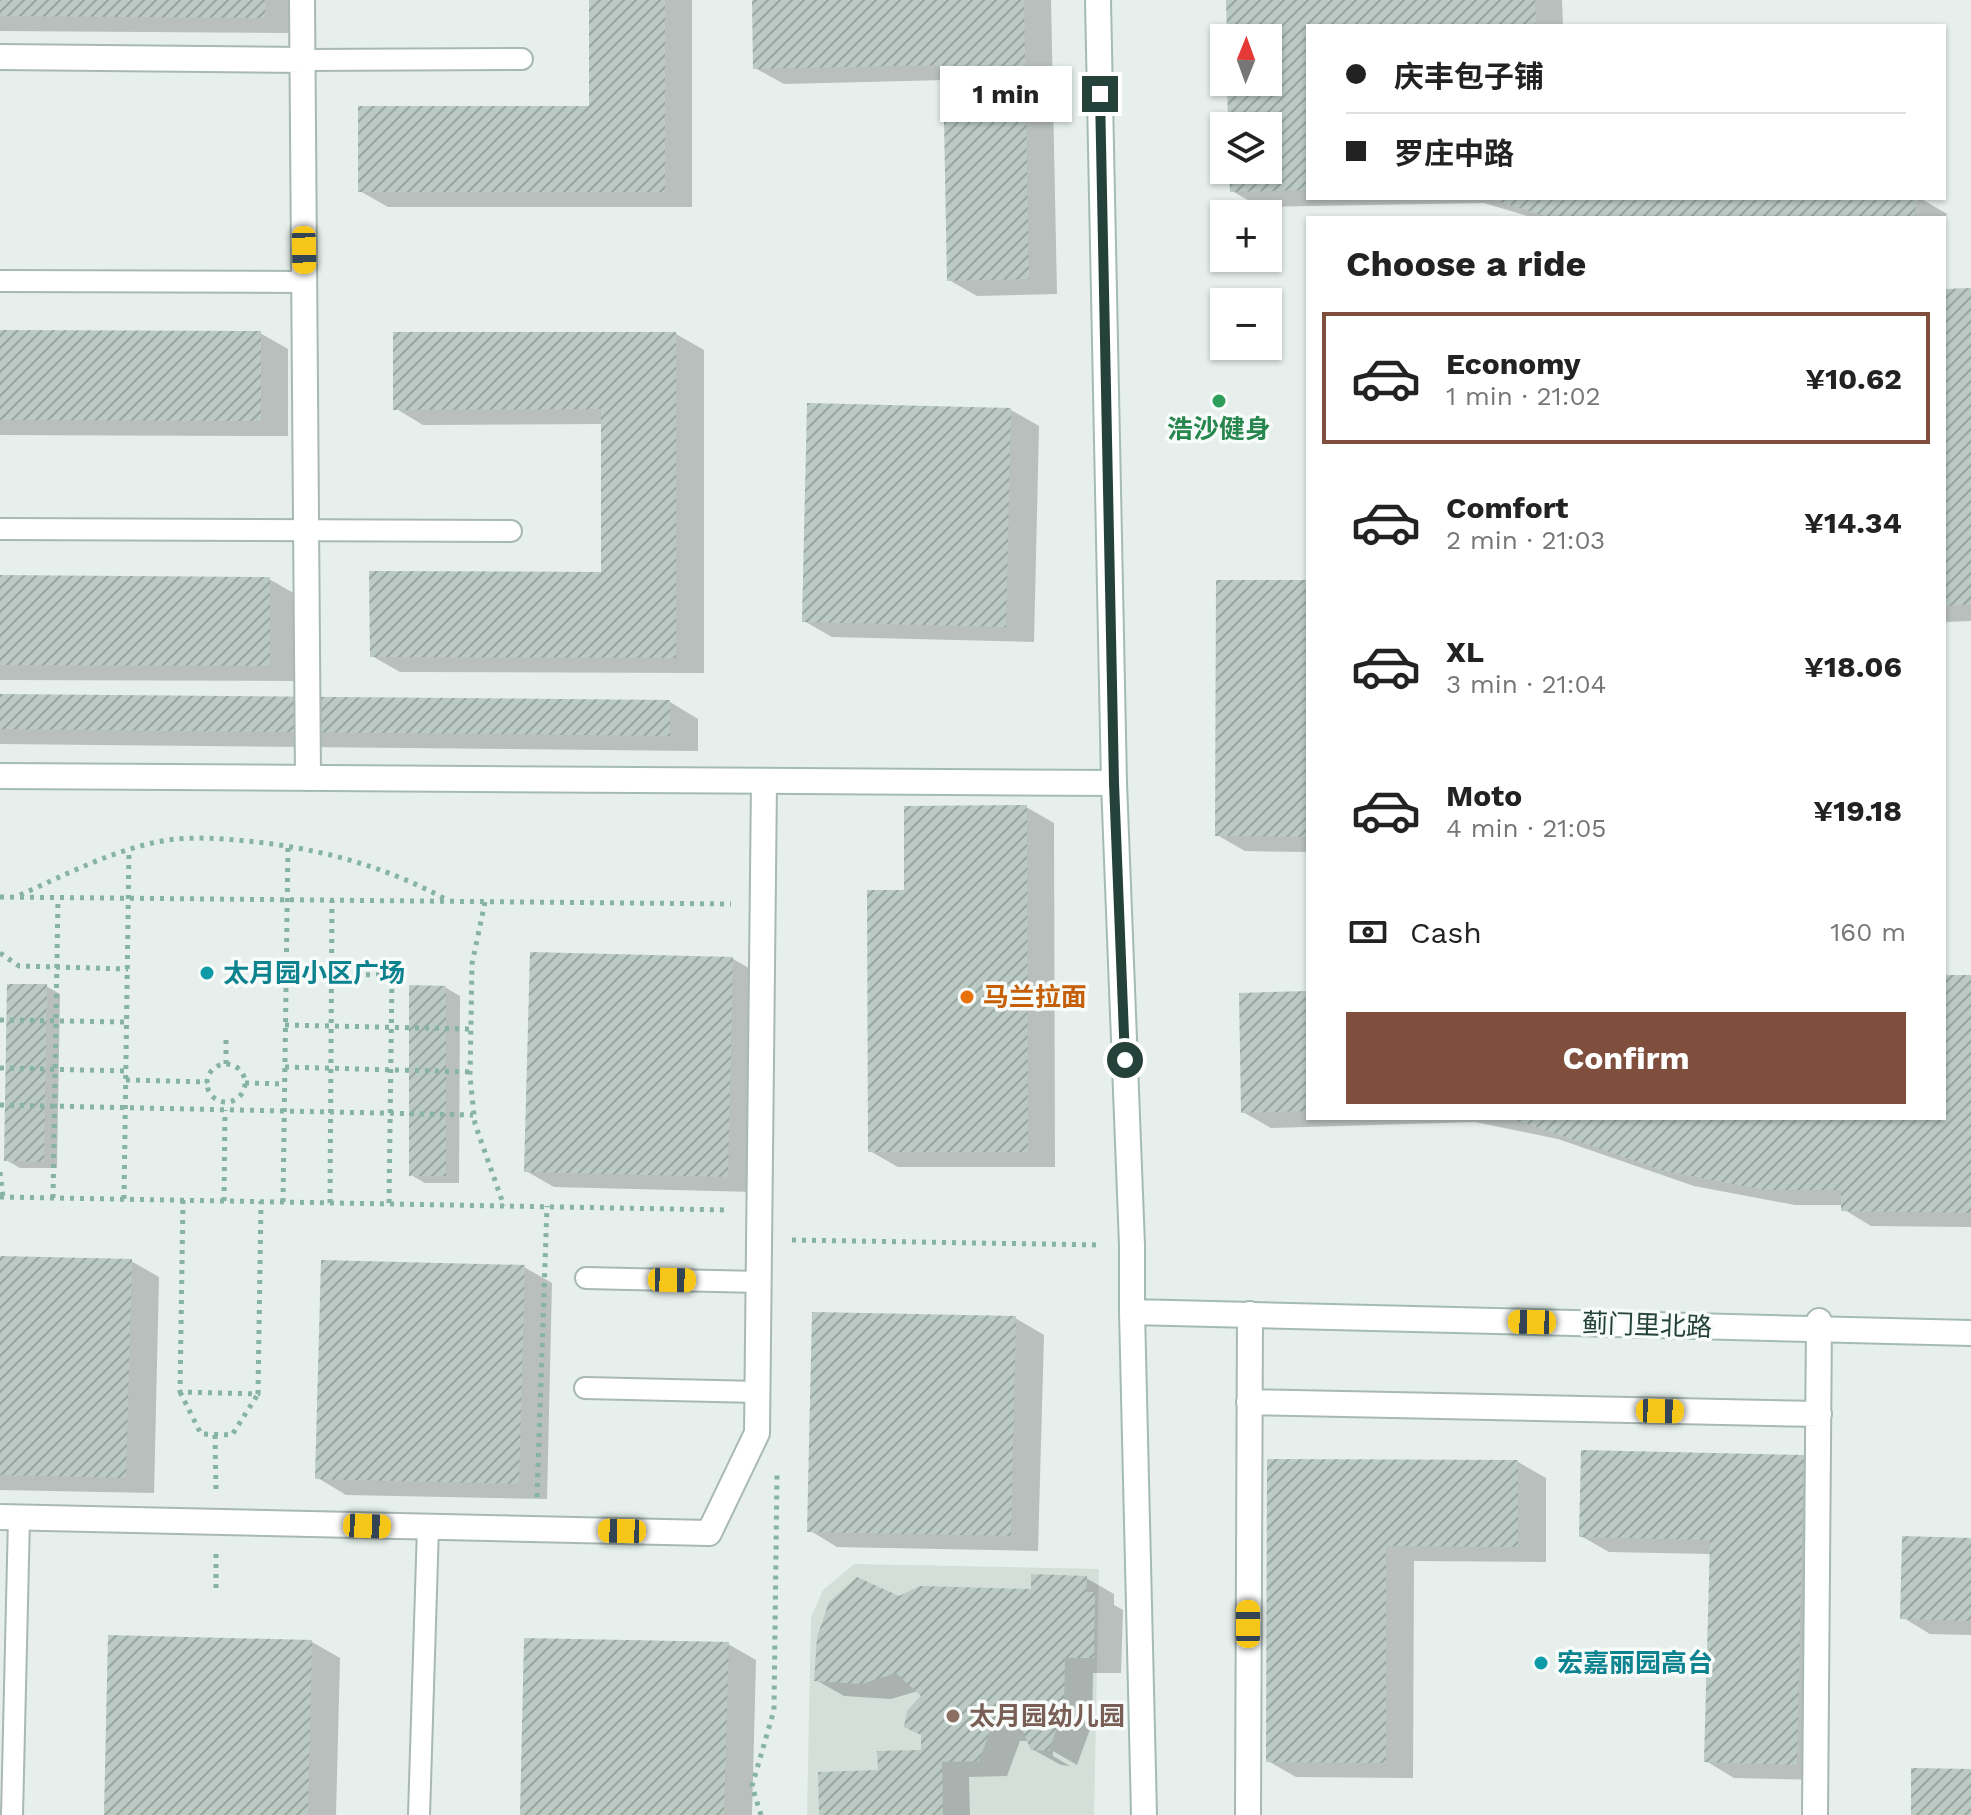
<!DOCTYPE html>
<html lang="en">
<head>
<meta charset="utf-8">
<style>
  body { margin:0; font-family:"Work Sans","Noto Sans SC",sans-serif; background:#f6f6f6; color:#222; height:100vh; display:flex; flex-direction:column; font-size:30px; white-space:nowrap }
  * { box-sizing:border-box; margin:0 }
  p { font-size:26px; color:#767676 }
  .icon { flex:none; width:44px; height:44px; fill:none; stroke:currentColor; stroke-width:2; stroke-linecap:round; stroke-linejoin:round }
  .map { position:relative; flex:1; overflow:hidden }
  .drawer { position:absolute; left:1306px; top:216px; width:640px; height:904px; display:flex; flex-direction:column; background:#fff; border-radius:0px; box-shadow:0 2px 6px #0004 }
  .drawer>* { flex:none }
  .top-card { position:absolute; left:1306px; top:24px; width:640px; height:176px; border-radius:0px; box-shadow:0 2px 6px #0004; display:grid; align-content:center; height:176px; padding:0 40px; background:#fff }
  .needle { width:52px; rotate:1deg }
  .fabs { position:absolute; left:1210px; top:24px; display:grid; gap:16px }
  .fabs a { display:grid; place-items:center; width:72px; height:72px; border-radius:0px; background:#fff; box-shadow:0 2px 6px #0004; font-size:40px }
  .end { position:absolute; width:36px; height:36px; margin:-18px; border:10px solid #24423a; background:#fff; box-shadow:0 0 0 4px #fff }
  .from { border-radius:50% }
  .bubble { position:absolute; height:56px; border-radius:0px; background:#fff; box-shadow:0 2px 6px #0004; font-size:26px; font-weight:700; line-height:56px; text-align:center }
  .car { position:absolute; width:24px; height:48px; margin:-24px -12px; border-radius:10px; box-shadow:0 0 6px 2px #0007; background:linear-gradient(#f5c518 24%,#345 0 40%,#f5c518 0 76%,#345 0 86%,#f5c518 0) }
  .top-card b { display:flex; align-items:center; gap:28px; height:76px; font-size:30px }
  .top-card b+b { border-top:2px solid #e0e0e0 }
  .top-card i { width:20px; height:20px; background:#222 }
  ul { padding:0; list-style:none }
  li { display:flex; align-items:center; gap:24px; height:132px; margin:0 16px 12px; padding:0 24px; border:4px solid transparent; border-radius:0px }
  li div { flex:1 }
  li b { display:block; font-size:30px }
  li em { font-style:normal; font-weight:700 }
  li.active { border-color:#804e3d }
  li>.icon { width:72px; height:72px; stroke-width:1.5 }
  h2 { padding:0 40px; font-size:36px; line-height:96px }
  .pay { display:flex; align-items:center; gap:20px; height:88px; padding:0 40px; font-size:30px }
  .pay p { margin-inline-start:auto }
  .primary-button { display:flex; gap:16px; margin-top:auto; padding:16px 40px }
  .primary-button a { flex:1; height:92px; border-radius:0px; background:#804e3d; color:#fff; font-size:32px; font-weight:700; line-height:92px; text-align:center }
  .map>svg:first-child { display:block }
  .built { fill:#d4dfda }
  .shadow { fill:#0003 }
  .building { fill:url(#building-hatch) }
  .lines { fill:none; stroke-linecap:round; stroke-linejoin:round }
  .lane-casing { stroke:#a8b8b2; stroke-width:24 }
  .street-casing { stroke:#a8b8b2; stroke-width:28 }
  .secondary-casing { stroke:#a4bbb3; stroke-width:28 }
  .path { stroke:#86b3a5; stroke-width:5; stroke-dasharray:4 6; stroke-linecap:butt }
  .lane { stroke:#fff; stroke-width:20 }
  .street { stroke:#fff; stroke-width:24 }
  .secondary { stroke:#fff; stroke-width:24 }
  .route { stroke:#24423a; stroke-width:10 }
  .leisure-dot { fill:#2e9e5b; stroke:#f7fbf9; stroke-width:3 }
  .culture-dot { fill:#0f9aa8; stroke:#f7fbf9; stroke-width:3 }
  .food-dot { fill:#e8710a; stroke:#f7fbf9; stroke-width:3 }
  .education-dot { fill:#8d6e63; stroke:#f7fbf9; stroke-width:3 }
  .labels { text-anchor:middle; stroke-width:7; stroke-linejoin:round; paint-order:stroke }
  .leisure-label { font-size:26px; font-weight:bold; fill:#27864d; stroke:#f7fbf9 }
  .culture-label { font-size:26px; font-weight:bold; fill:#0d838f; stroke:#f7fbf9; text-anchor:start }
  .food-label { font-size:26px; font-weight:bold; fill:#c56008; stroke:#f7fbf9; text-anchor:start }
  .street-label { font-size:26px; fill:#24423a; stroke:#f7fbf9 }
  .education-label { font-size:26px; font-weight:bold; fill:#785e54; stroke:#f7fbf9; text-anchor:start }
</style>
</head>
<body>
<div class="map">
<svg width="1971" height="1815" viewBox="0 0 1971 1815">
  <defs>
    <pattern id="building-hatch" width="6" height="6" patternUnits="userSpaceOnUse" patternTransform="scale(2)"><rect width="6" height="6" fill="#bbcac4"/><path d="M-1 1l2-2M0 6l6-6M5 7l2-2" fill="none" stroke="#98a6a0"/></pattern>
  </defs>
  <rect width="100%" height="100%" fill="#e6efeb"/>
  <path class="built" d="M 854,1564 L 1099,1569 L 1094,1815 L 807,1815 L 811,1617 L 823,1590 Z"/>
  <path class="shadow" d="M 0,0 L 292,0 L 292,33 L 0,31 Z
    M 591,0 L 692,0 L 692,207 L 388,207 L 360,191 L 591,108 Z
    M 754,0 L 1051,0 L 1057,294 L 977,296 L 949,280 L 945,80 L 784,84 L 755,68 Z
    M 1228,0 L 1562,0 L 1563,26 L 1308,26 L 1308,198 L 1920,198 L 1947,214 L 1944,223 L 1944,218 L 1534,218 L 1484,203 L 1260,207 L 1232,191 L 1231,170 L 1268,170 L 1268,126 L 1230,126 L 1229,82 L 1268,82 L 1268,38 L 1229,38 Z
    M 1971,290 L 1971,621 L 1944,622 L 1944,291 Z
    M 0,332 L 260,333 L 288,349 L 288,436 L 0,435 Z
    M 676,334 L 704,350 L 704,673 L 400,672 L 372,656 L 603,574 L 603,424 L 423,425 L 395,408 Z
    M 1011,410 L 1039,426 L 1034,642 L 832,637 L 804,621 Z
    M 0,577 L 269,579 L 297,595 L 297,681 L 0,680 Z
    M 1308,582 L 1308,852 L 1245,851 L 1217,835 Z
    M 0,696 L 670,702 L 698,719 L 698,751 L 0,744 Z
    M 1026,807 L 1054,823 L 1055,1167 L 898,1167 L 870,1151 L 906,892 Z
    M 733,959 L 761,975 L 755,1192 L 554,1187 L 526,1171 Z
    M 1944,977 L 1971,977 L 1971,1227 L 1871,1226 L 1843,1209 L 1843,1205 L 1795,1205 L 1694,1186 L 1558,1139 L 1475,1122 L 1271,1128 L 1243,1112 L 1308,993 L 1308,1118 L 1944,1118 Z
    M 46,986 L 60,994 L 57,1168 L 20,1168 L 6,1160 Z
    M 446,988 L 460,996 L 459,1183 L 425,1183 L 411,1175 Z
    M 0,1258 L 131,1261 L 159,1277 L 154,1493 L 0,1490 Z
    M 524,1267 L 552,1283 L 547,1499 L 346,1495 L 318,1478 Z
    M 1015,1318 L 1044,1335 L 1038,1551 L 837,1547 L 809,1530 Z
    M 1803,1457 L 1831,1473 L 1824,1780 L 1734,1778 L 1706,1761 L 1711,1554 L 1609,1552 L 1581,1536 Z
    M 1269,1461 L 1518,1462 L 1546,1478 L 1546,1562 L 1414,1561 L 1413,1778 L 1296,1777 L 1268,1761 Z
    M 1971,1540 L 1971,1635 L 1930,1634 L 1902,1617 Z
    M 1086,1578 L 1114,1594 L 1114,1605 L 1123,1610 L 1121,1673 L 1093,1673 L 1092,1724 L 1077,1765 L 1053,1751 L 1053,1756 L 1070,1766 L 1061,1765 L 1032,1749 L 1029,1741 L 1020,1741 L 1007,1776 L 969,1777 L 970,1815 L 821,1815 L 880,1772 L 923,1752 L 924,1696 L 918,1691 L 891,1699 L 844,1696 L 816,1680 L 899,1598 L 1033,1591 Z
    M 312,1642 L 340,1658 L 336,1815 L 106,1815 Z
    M 728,1644 L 756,1660 L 752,1815 L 522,1815 Z"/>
  <path class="building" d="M 0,0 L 265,0 L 265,18 L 0,16 Z
    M 589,0 L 665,0 L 665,192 L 358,192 L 358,106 L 589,106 Z
    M 752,0 L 1024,0 L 1029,279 L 947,281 L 943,65 L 753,69 Z
    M 1226,0 L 1535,0 L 1536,26 L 1308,26 L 1308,190 L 1230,192 L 1229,170 L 1268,170 L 1268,126 L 1228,126 L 1227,82 L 1268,82 L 1268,38 L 1227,38 Z
    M 1919,198 L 1913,218 L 1552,218 L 1490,199 Z
    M 1971,288 L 1971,604 L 1944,606 L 1944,289 Z
    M 0,330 L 261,331 L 261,421 L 0,420 Z
    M 393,332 L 676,332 L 676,658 L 370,657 L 369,571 L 601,572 L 601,409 L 393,410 Z
    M 807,403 L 1011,408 L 1006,627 L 802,622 Z
    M 0,575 L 270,577 L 270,666 L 0,665 Z
    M 1216,580 L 1308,580 L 1308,837 L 1215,836 Z
    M 0,694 L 670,700 L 670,736 L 0,729 Z
    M 1027,805 L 1028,1152 L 868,1152 L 867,890 L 904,890 L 904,806 Z
    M 530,952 L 733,957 L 728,1177 L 524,1172 Z
    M 1944,975 L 1971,975 L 1971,1213 L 1841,1211 L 1841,1190 L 1765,1190 L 1664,1171 L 1528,1124 L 1508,1119 L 1944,1118 Z
    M 7,984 L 47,984 L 44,1162 L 4,1161 Z
    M 409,985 L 446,986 L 446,1176 L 409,1176 Z
    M 1308,991 L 1308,1111 L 1241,1113 L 1239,993 Z
    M 0,1256 L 132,1259 L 126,1478 L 0,1475 Z
    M 321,1260 L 525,1265 L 519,1484 L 315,1479 Z
    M 812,1312 L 1016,1316 L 1011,1536 L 807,1532 Z
    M 1581,1450 L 1804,1455 L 1797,1765 L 1704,1762 L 1710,1540 L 1579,1537 Z
    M 1267,1459 L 1518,1460 L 1518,1547 L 1386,1546 L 1386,1763 L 1266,1762 Z
    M 1902,1536 L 1971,1538 L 1971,1621 L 1900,1619 Z
    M 1031,1574 L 1087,1576 L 1086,1592 L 1095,1592 L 1094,1658 L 1065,1658 L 1064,1707 L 1049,1751 L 1031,1750 L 1020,1725 L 992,1726 L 979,1761 L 942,1762 L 943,1815 L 819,1815 L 818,1772 L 878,1770 L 877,1751 L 921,1750 L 921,1735 L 904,1727 L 907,1711 L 921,1696 L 896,1673 L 862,1684 L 814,1681 L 817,1637 L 829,1602 L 857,1577 L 899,1596 L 920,1586 L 1031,1589 Z
    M 108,1635 L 312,1640 L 308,1815 L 104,1815 Z
    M 524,1638 L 729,1642 L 724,1815 L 520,1815 Z
    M 1911,1768 L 1971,1769 L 1971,1815 L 1911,1815 Z"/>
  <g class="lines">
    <defs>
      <path id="lane" d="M 303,60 L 522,59
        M 0,281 L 305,282
        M 0,529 L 511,531
        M 586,1278 L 759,1282
        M 585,1388 L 758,1392
        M 12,1815 L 19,1518
        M 419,1815 L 428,1527"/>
      <path id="street" d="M 302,0 L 308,778
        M 0,57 L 303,60
        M 1249,1402 L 1819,1414
        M 0,1517 L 709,1533 L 757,1433 L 764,781
        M 1248,1815 L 1250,1314
        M 1815,1815 L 1819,1321"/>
      <path id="secondary" d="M 1098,0 L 1114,783 L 1132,1245 L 1132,1312 L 1144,1815
        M 0,776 L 1114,783
        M 1132,1312 L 1971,1333"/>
    </defs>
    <use href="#lane" class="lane-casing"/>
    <use href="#street" class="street-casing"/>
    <use href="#secondary" class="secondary-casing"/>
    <path class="path" d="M 20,895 C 67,874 117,848 168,840 C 190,837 214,838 235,840 C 311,846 382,864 449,901
      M 0,897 L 731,904
      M 485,902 L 472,964 L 470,1077 L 475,1124 L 504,1206
      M 0,953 L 19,966 L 128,969
      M 286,974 L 392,975 L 389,1204
      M 0,1020 L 127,1022
      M 285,1025 L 470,1029
      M 226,1064 L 226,1038
      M207 1083a19 19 0 1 1 38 0a19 19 0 1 1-38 0Z
      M 285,1067 L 470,1072
      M 0,1068 L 127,1071
      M 126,1080 L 207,1082
      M 245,1083 L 285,1084
      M 0,1105 L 473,1115
      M 0,1172 L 3,1197
      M 0,1197 L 727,1210
      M 53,1198 L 58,898
      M 124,1199 L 129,849
      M 183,1200 L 180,1392 L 258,1394 L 261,1201
      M 224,1201 L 225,1110
      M 283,1202 L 288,845
      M 330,1203 L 332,900
      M 792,1240 L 1102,1245
      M 180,1392 L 201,1434 L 232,1435 L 258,1394
      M 215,1435 L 216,1490
      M 537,1497 L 547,1206
      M 216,1588 L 216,1552
      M 761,1815 L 752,1786 L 774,1710 L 777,1473"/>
    <use href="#lane" class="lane"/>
    <use href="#street" class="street"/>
    <use href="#secondary" class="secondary"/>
  </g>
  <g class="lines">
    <path class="route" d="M 1100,94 L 1114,783 L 1125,1060"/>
  </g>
  <circle class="leisure-dot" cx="1219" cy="401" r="8"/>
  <g class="culture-dot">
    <circle cx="207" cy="973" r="8"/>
    <circle cx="1541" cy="1663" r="8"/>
  </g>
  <circle class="food-dot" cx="967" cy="997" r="8"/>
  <circle class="education-dot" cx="953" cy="1716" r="8"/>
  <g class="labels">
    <g class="leisure-label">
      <text x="1219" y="438">浩沙健身</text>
    </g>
    <g class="culture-label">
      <text x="223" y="982">太月园小区广场</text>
      <text x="1557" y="1672">宏嘉丽园高台</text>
    </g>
    <g class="food-label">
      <text x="983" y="1006">马兰拉面</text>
    </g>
    <g class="street-label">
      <text transform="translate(1647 1325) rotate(2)" y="9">蓟门里北路</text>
    </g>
    <g class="education-label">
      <text x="969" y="1725">太月园幼儿园</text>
    </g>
  </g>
</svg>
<div class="fabs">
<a><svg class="needle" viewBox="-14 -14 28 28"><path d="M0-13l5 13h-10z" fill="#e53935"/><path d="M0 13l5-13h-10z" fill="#767676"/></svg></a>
<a><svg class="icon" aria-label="layers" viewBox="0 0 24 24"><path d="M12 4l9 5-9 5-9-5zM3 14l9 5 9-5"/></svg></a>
<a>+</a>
<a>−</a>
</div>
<i class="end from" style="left:1125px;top:1060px"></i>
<i class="end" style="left:1100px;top:94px"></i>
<div class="bubble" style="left:940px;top:66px;width:132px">1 min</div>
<i class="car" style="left:304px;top:250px;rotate:179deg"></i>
<i class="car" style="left:672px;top:1280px;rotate:91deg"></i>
<i class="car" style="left:1532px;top:1322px;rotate:271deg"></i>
<i class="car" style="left:1660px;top:1411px;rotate:91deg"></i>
<i class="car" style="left:367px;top:1526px;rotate:92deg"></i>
<i class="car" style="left:622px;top:1531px;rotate:271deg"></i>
<i class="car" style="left:1248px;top:1624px;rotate:0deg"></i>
<div class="top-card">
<b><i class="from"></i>庆丰包子铺</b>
<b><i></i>罗庄中路</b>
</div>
<section class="drawer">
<h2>Choose a ride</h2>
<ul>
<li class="active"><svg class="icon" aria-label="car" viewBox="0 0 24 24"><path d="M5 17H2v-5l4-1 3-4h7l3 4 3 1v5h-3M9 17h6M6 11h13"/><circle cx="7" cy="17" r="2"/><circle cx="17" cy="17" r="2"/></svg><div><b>Economy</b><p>1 min · 21:02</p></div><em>¥10.62</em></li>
<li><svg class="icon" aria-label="car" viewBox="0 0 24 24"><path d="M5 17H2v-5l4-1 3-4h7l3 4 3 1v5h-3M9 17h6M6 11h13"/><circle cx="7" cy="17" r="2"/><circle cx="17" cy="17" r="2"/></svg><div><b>Comfort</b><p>2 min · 21:03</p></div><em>¥14.34</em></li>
<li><svg class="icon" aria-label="car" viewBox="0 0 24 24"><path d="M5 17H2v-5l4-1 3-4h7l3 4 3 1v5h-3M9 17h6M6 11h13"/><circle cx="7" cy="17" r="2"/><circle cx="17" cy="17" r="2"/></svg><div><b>XL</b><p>3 min · 21:04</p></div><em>¥18.06</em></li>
<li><svg class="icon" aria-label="car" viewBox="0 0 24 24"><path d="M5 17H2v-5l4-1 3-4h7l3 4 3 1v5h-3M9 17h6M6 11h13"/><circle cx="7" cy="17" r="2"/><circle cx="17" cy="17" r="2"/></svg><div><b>Moto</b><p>4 min · 21:05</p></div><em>¥19.18</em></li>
</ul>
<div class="pay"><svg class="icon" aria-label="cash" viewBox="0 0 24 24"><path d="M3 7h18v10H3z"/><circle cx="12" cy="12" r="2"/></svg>Cash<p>160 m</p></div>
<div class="primary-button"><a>Confirm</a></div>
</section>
</div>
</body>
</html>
